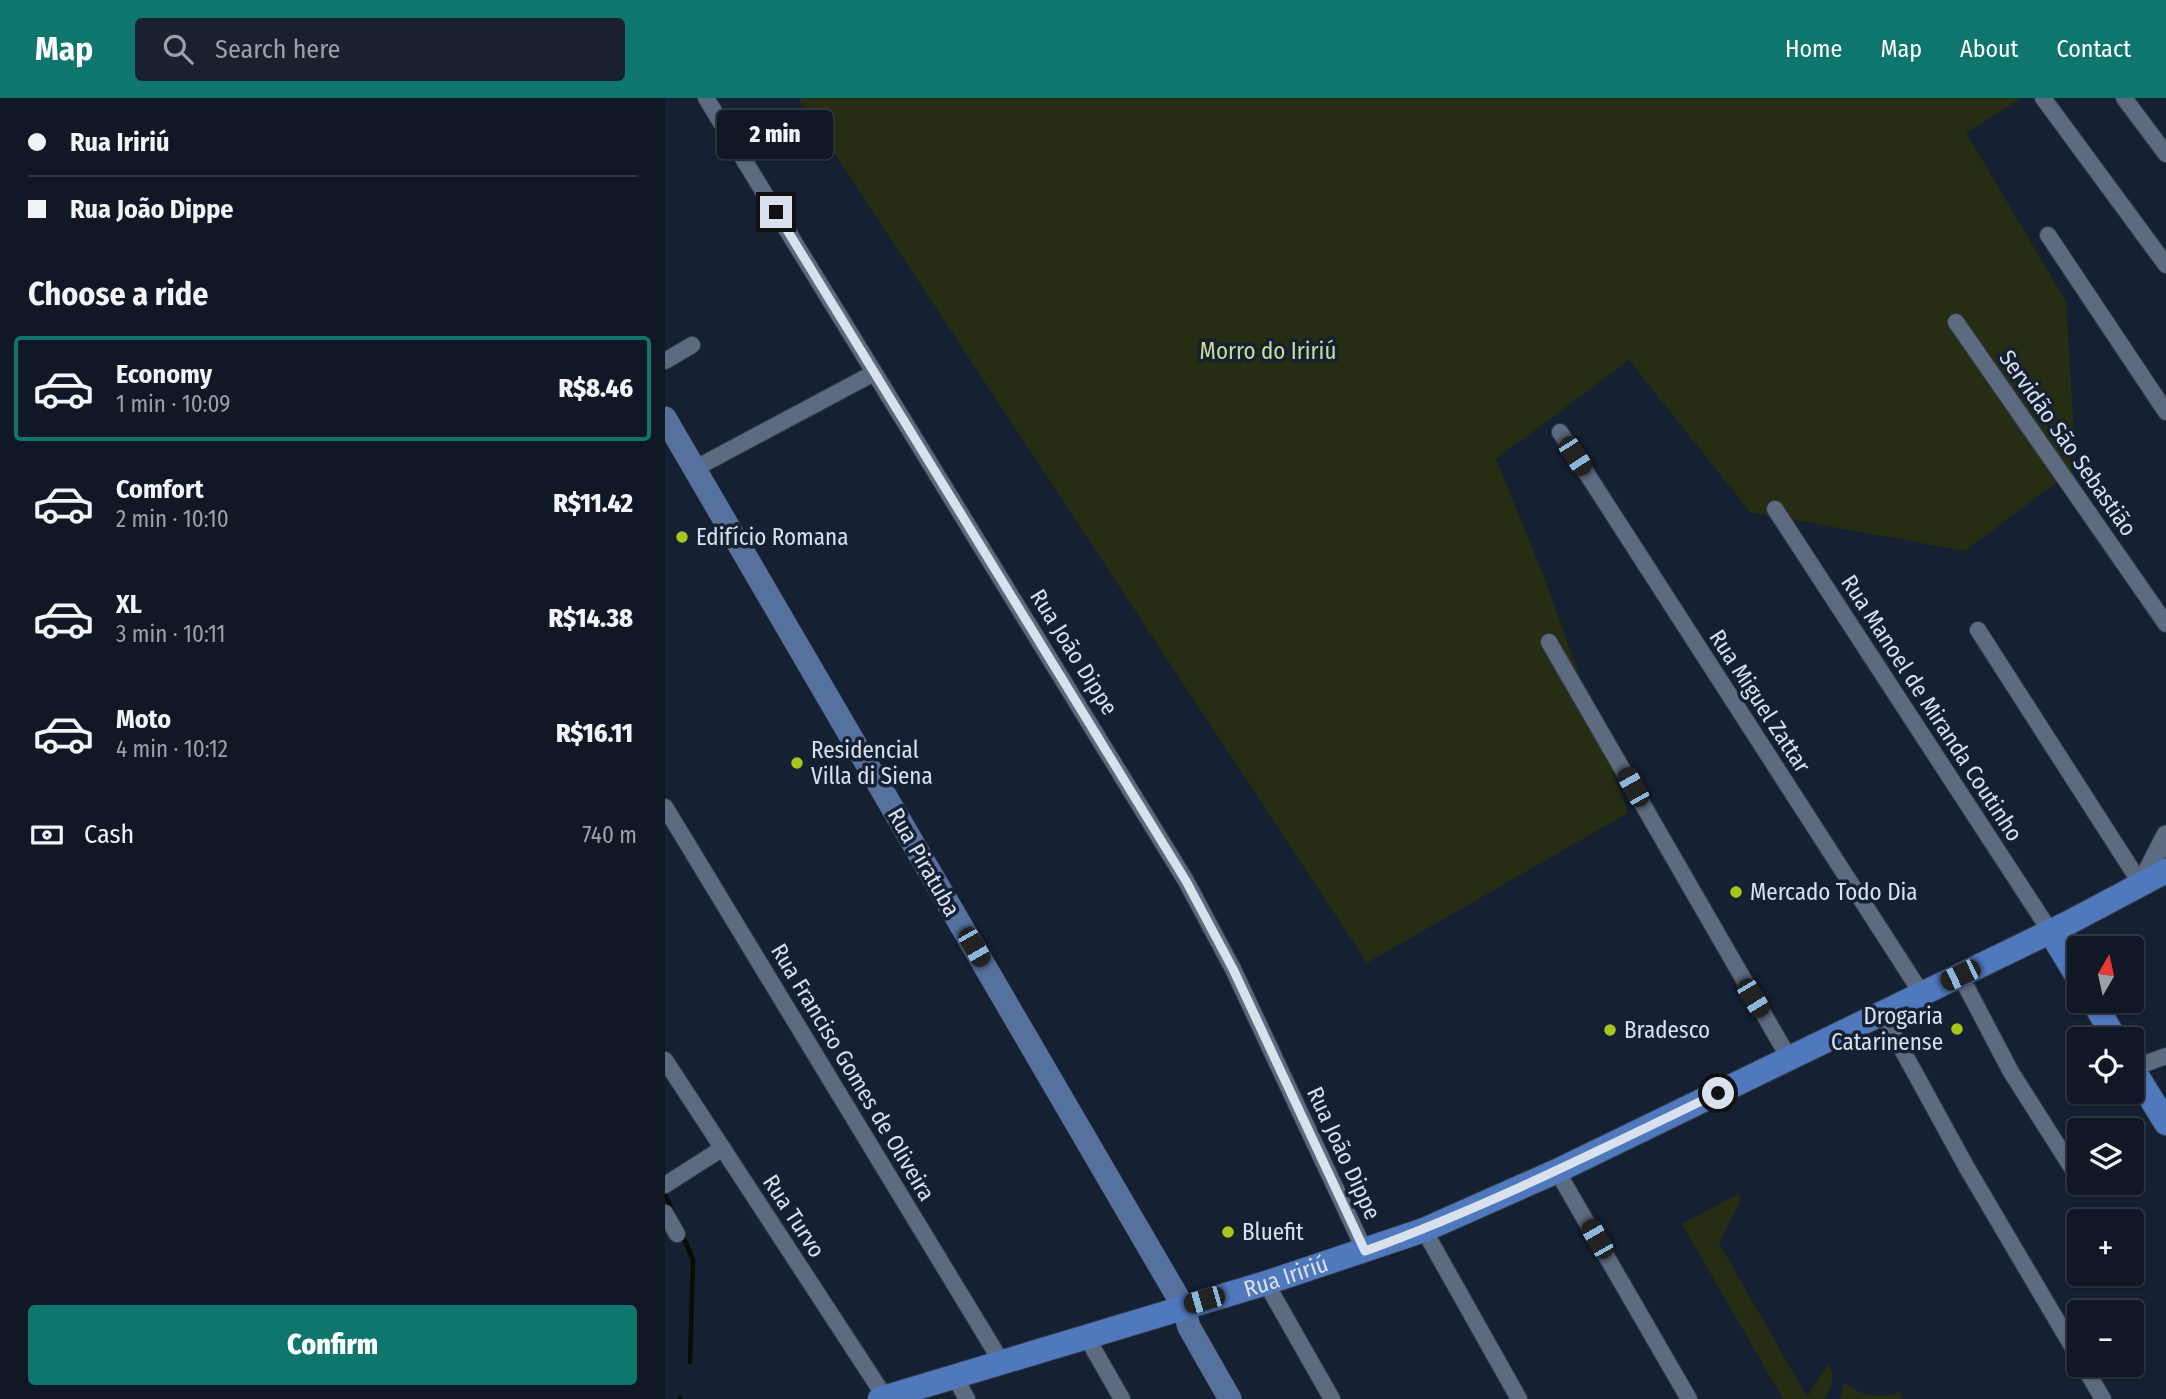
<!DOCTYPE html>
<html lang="en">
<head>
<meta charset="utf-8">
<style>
  body { margin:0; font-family:"Fira Sans Condensed",sans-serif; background:#19212e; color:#f1f3f6; height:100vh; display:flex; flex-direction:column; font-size:26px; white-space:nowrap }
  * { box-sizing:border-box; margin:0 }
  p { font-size:23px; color:#9ca0a7 }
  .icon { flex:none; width:38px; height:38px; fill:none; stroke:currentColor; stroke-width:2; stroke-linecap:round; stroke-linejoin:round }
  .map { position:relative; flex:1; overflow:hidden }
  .side { display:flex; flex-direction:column; background:#101826; width:665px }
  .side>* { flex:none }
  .banner { display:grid; align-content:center; height:154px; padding:0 28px; background:#101826 }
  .needle { width:46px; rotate:9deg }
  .buttons { position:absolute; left:1402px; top:838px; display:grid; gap:14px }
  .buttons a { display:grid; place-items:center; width:77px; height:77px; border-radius:7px; background:#101826; box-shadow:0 2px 5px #0004,0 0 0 2px #303743; font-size:35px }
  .end { position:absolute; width:32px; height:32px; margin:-16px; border:9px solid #d9e0ee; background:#111; box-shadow:0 0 0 4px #111 }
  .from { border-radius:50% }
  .bubble { position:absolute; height:49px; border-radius:7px; background:#101826; box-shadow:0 2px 5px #0004,0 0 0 2px #303743; font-size:23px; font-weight:800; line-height:49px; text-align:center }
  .car { position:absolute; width:21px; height:42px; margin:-21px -10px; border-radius:9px; box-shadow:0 0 5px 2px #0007; background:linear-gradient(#222 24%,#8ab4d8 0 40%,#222 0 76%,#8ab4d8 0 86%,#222 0) }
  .banner b { display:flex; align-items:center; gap:24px; height:66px; font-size:26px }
  .banner b+b { border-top:2px solid #303743 }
  .banner i { width:18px; height:18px; background:#f1f3f6 }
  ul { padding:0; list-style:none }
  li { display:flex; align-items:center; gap:21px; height:105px; margin:0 14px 10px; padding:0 14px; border:4px solid transparent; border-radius:7px }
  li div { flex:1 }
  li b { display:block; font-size:26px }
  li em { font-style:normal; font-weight:800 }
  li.selected { border-color:#0f766e }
  li>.icon { width:63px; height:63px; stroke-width:1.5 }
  h2 { padding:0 28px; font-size:32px; line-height:84px }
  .pay { display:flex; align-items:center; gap:18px; height:77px; padding:0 28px; font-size:26px }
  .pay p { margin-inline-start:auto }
  .primary-button { display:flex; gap:14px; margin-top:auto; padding:14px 28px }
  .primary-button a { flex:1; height:80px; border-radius:7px; background:#0f766e; color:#fff; font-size:28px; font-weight:800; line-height:80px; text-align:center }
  header { display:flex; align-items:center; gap:42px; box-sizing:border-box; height:98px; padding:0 35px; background:#0f766e; color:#fff }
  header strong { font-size:33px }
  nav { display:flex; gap:38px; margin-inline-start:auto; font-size:24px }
  .search { width:490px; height:63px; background:#19212e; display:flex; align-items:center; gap:18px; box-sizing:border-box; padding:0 24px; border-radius:7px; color:#9ca0a7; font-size:26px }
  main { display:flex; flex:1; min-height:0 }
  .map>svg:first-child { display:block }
  .green { fill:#272d12 }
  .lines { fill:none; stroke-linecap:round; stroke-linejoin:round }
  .stream { stroke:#080d00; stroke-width:4.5 }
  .minor-casing { stroke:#363d4d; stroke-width:18 }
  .tertiary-casing { stroke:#363d4d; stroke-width:21 }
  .secondary-casing { stroke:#363d4d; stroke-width:24 }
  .primary-casing { stroke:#363d4d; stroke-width:26 }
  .minor { stroke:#5d6b81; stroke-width:16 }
  .tertiary { stroke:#5d6b81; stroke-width:19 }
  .secondary { stroke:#57719f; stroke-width:23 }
  .primary { stroke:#5078bd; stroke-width:24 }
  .route { stroke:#d9e0ee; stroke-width:9 }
  .poi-dot { fill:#a8c71c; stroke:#152033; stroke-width:2.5 }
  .labels { text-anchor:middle; stroke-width:7; stroke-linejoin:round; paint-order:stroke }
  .park-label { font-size:23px; fill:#cbde95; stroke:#152033 }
  .street-label { font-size:23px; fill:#d9e0ee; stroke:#152033 }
  .poi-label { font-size:23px; fill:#d9e0ee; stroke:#152033; text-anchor:start }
</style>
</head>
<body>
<header>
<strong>Map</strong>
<div class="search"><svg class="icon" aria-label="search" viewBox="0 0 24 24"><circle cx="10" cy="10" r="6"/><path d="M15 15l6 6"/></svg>Search here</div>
<nav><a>Home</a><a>Map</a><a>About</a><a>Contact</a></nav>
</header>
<main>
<section class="side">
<div class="banner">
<b><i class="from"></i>Rua Iririú</b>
<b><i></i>Rua João Dippe</b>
</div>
<h2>Choose a ride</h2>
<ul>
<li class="selected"><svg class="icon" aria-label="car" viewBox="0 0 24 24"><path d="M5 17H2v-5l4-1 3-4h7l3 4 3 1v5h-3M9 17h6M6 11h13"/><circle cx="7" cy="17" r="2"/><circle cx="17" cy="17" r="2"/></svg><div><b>Economy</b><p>1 min · 10:09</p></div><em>R$8.46</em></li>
<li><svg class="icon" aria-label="car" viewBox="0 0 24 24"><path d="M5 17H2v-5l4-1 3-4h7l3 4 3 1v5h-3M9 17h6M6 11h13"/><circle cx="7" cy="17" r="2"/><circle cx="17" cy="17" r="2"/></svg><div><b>Comfort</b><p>2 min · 10:10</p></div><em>R$11.42</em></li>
<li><svg class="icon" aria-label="car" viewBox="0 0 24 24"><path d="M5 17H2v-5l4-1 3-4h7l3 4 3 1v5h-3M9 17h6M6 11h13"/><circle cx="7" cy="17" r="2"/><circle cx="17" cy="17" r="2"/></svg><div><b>XL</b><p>3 min · 10:11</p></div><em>R$14.38</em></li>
<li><svg class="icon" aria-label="car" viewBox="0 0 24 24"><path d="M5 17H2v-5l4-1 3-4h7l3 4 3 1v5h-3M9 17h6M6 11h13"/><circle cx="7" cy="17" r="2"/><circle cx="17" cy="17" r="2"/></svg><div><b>Moto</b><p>4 min · 10:12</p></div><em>R$16.11</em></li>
</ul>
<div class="pay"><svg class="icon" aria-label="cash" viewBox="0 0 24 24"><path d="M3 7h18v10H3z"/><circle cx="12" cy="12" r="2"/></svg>Cash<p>740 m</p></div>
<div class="primary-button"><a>Confirm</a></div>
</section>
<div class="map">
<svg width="1501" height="1301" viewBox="0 0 1501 1301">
  <rect width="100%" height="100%" fill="#152033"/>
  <path class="green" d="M 133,0 L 1357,0 L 1301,35 L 1401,203 L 1411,370 L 1300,453 L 1085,414 L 964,262 L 831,361 L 878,476 L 963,715 L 702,865 Z
    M 1073,1096 L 1076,1102 L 1054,1145 L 1142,1299 L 1163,1266 C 1171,1278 1167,1290 1159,1301 L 1118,1301 L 1017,1126 Z
    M 1180,1284 C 1195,1299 1215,1301 1234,1294 L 1238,1301 L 1175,1301 Z"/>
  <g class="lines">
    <path class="stream" d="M 0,1096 L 8,1115
      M 17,1136 L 28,1162 L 25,1264
      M 15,1301 L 15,1300"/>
    <defs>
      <path id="minor" d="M 41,0 L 521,783 L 568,871 L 700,1153
        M 1378,0 L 1501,167
        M 1459,0 L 1501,56
        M 1383,137 L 1501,314
        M 1291,224 L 1501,526
        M 0,263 L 27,247
        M 895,334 L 1257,896
        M 29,371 L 209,275
        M 1110,411 L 1385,833
        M 1313,532 L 1476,786
        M 884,544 L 1124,960
        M 0,709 L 336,1263
        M 1295,877 L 1346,974 L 1414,1081
        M 1217,915 L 1302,1070 L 1414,1260
        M 0,962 L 220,1299
        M 1468,970 L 1501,958
        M 892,1073 L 1024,1301
        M 0,1087 L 58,1050
        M 0,1115 L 12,1136
        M 759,1132 L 854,1301
        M 601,1185 L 667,1301
        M 421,1238 L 457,1301
        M 1418,1267 L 1438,1301
        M 289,1278 L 302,1301"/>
      <path id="tertiary" d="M 1476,786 L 1501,737"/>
      <path id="secondary" d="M 0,320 L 518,1208 L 524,1229 L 565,1301"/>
      <g id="primary">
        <path d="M 1385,833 L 1414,881"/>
        <path d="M 1428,903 L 1451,942"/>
        <path d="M 1466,968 L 1501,1025"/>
        <path id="s1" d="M 215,1301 L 601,1185 L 759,1132 L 892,1073 L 1403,825 L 1501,773"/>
      </g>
    </defs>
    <use href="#minor" class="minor-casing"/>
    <use href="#tertiary" class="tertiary-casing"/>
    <use href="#secondary" class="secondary-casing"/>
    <use href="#primary" class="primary-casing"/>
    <use href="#minor" class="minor"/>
    <use href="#tertiary" class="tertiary"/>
    <use href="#secondary" class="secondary"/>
    <use href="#primary" class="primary"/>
  </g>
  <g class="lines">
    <path class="route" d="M 111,114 L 521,783 L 568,871 L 700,1153 C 821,1109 937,1051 1053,995"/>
  </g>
  <g class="poi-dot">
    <circle cx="17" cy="439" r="7"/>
    <circle cx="132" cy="665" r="7"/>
    <circle cx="1071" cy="794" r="7"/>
    <circle cx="1292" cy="931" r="7"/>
    <circle cx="945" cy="932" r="7"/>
    <circle cx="563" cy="1134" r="7"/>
  </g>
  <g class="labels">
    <g class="park-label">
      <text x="603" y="261">Morro do Iririú</text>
    </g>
    <g class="street-label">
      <text transform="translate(1403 345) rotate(55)" y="8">Servidão São Sebastião</text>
      <text transform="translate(409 554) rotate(58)" y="8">Rua João Dippe</text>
      <text transform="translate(1095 603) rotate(57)" y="8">Rua Miguel Zattar</text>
      <text transform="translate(1267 610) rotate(57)" y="8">Rua Manoel de Miranda Coutinho</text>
      <text transform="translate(259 764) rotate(60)" y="8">Rua Piratuba</text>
      <text transform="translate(188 974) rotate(59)" y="8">Rua Franciso Gomes de Oliveira</text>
      <text transform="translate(679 1055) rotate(65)" y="8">Rua João Dippe</text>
      <text transform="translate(129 1118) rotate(57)" y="8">Rua Turvo</text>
      <text dy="8" stroke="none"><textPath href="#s1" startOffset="424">Rua Iririú</textPath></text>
    </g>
    <g class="poi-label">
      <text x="31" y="447">Edifício Romana</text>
      <text x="146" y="660">Residencial<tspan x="146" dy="26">Villa di Siena</tspan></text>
      <text x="1085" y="802">Mercado Todo Dia</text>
      <text x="1278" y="926" text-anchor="end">Drogaria<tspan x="1278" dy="26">Catarinense</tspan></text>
      <text x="959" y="940">Bradesco</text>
      <text x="577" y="1142">Bluefit</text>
    </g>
  </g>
</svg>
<div class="buttons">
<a><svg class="needle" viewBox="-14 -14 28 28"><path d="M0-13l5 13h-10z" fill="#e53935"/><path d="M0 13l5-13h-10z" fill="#9ca0a7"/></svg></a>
<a><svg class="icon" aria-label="locate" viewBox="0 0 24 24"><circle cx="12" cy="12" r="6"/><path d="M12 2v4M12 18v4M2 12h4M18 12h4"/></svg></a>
<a><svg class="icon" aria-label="layers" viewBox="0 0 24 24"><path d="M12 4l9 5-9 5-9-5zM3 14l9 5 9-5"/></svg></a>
<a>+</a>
<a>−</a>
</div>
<i class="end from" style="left:1053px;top:995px"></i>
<i class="end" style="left:111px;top:114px"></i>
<div class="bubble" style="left:52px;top:12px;width:116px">2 min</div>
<i class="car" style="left:910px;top:358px;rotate:147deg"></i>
<i class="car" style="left:968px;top:689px;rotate:331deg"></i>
<i class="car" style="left:309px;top:849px;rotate:150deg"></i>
<i class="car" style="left:1295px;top:877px;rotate:244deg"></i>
<i class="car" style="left:1088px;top:900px;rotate:149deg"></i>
<i class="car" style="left:932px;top:1141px;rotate:330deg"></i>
<i class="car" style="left:539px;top:1202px;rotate:254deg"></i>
</div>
</main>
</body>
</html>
